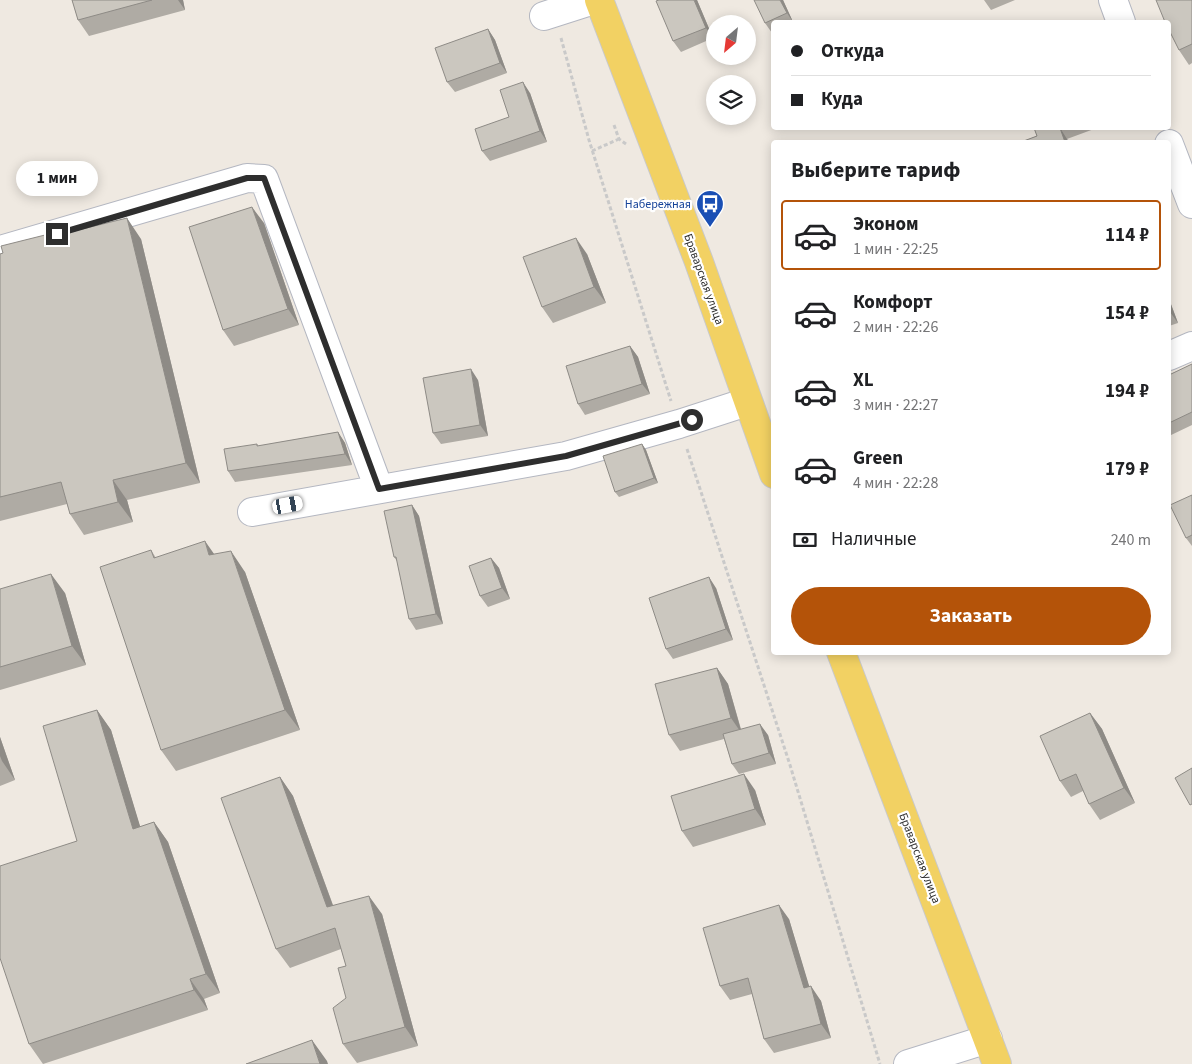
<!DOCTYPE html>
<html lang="ru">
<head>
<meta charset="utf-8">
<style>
  body { margin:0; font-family:"Source Sans 3",sans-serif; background:#f2f2f2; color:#202124; height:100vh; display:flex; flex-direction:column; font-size:19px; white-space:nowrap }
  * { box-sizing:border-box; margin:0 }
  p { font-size:16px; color:#757577 }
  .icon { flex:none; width:28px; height:28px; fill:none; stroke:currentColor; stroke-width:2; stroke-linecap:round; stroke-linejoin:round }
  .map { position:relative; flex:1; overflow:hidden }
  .panel { position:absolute; left:771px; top:140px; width:400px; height:515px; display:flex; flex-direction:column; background:#fff; border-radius:5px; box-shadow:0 2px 12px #0003 }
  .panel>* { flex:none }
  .guide { position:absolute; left:771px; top:20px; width:400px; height:110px; border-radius:5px; box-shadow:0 2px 12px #0003; display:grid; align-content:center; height:110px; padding:0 20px; background:#fff }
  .needle { width:32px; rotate:208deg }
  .tools { position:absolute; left:706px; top:15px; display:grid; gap:10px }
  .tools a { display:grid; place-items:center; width:50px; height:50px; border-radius:50%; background:#fff; box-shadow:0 2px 12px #0003; font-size:25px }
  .end { position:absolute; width:22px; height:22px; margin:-11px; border:6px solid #2e2e2e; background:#fff; box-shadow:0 0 0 2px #fff }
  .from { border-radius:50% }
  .bubble { position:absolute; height:35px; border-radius:18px; background:#fff; box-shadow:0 2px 12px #0003; font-size:16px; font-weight:700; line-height:35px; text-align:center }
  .car { position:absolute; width:15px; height:30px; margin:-15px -8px; border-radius:6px; box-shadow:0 0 4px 1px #0007; background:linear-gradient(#fff 24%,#345 0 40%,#fff 0 76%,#345 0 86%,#fff 0) }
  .guide b { display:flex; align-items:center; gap:18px; height:48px; font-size:19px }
  .guide b+b { border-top:1px solid #e0e0e0 }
  .guide i { width:12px; height:12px; background:#202124 }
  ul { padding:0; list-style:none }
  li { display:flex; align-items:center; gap:15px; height:70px; margin:0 10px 8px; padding:0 10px; border:2px solid transparent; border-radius:5px }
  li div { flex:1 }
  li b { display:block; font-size:19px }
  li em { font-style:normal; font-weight:700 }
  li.active { border-color:#b45309 }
  li>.icon { width:45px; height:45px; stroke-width:1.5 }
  h2 { padding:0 20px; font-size:22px; line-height:60px }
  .pay { display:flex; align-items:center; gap:12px; height:55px; padding:0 20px; font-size:19px }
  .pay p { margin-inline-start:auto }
  .cta { display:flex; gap:10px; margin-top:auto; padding:10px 20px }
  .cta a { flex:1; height:58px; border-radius:30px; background:#b45309; color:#fff; font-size:20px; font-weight:700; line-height:58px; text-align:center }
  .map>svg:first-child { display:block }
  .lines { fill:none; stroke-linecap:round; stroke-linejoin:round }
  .minor-casing { stroke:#b4b7c1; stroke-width:30 }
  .major-casing { stroke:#c9c9c9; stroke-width:30 }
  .path { stroke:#c9c9c9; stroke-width:3; stroke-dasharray:4 2.5; stroke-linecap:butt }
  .minor { stroke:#fff; stroke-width:28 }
  .major { stroke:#f2d163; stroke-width:28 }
  .wall { fill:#afaba4 }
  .shaded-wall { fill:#8e8b86 }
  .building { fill:#cbc7bf; stroke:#8e8b86 }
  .route { stroke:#2e2e2e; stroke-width:6 }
  .labels { text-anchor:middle; stroke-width:4.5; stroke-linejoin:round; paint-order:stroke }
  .transit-label { font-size:12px; fill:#164399; stroke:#fff; text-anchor:end }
  .street-label { font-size:12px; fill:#2e2e2e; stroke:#fff }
</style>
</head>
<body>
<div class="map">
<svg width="1192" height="1064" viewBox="0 0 1192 1064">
  <rect width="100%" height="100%" fill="#efe9e1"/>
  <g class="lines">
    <defs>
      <path id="minor" d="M 1113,0 L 1121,22
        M 544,16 L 594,0
        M 1169,144 L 1192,204
        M 0,250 L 247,178 L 264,179 L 379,489
        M 1169,356 L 1192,346
        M 252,512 L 566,456 L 679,424 L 747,402
        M 908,1064 L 988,1039"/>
      <path id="major" d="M 599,0 L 699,262 L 774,474
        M 841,652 L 997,1064"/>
    </defs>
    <use href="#minor" class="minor-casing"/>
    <use href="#major" class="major-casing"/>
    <path class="path" d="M 561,38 L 589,140 L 671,401
      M 614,125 L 619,139 L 626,144
      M 592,151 L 619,139
      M 687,449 L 790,765 L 880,1064"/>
    <use href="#minor" class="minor"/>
    <use href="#major" class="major"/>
  </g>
  <path class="wall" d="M 72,0 L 183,0 L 185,10 L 89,36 L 78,20 Z
    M 697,0 L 713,38 L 681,52 L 673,41 Z
    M 783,0 L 793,22 L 774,22 L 774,32 L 772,33 L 765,23 Z
    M 984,0 L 1015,0 L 991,10 Z
    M 1192,0 L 1192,63 L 1189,65 L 1179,50 Z
    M 488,29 L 495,40 L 507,73 L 455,92 L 447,82 Z
    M 530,93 L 547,142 L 490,161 L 482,151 L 509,117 Z
    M 1034,128 L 1093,128 L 1094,129 L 1067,139 L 1069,142 L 1021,142 L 1037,136 Z
    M 264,223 L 299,325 L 234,346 L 223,330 Z
    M 51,236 L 141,239 L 200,483 L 127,500 L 133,522 L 84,535 L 70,514 L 67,504 L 0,521 L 0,254 Z
    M 587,254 L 606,303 L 553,323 L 542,307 Z
    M 1169,299 L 1178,323 L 1169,326 Z
    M 630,346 L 638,357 L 650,394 L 585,415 L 578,404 Z
    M 1192,364 L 1192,425 L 1169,436 L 1169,375 Z
    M 478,380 L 488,436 L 441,444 L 433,433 Z
    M 338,432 L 345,443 L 352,465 L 235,482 L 228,471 L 257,444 L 258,446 Z
    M 642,444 L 646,450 L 658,483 L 619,497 L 615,492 Z
    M 1192,495 L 1192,546 L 1186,538 Z
    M 412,505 L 419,516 L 443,624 L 416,630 L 409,619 L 397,561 L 394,557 Z
    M 151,550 L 156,558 L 214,554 L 245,572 L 300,730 L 176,771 L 161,750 Z
    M 491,558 L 499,568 L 510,599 L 488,607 L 480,596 Z
    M 716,588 L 733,640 L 673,659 L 666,649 Z
    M 0,589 L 65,593 L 86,665 L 0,690 Z
    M 717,668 L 728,684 L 741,729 L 768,735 L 776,764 L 739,774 L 732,764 L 724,739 L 680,751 L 669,735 Z
    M 97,710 L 111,730 L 140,827 L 154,822 L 168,842 L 220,993 L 204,999 L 208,1010 L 43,1064 L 29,1044 L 77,841 Z
    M 1090,713 L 1102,729 L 1135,803 L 1100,820 L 1089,804 L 1083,791 L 1071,797 L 1060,781 Z
    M 0,737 L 15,780 L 0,786 Z
    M 280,777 L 293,796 L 333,905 L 382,914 L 418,1046 L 357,1063 L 343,1044 L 346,998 L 346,966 L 341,949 L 290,968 L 276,949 Z
    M 755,790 L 766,825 L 693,847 L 682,831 Z
    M 789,919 L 809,987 L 821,1001 L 831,1038 L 774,1053 L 764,1039 L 752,994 L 730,1000 L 720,986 Z"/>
  <path class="shaded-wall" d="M 178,0 L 183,0 L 185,10 Z
    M 694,0 L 697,0 L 713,38 L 706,28 Z
    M 780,0 L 783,0 L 793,22 L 787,13 Z
    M 488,29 L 495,40 L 507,73 L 500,63 Z
    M 523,82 L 530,93 L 547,142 L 540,131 Z
    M 1060,128 L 1067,139 L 1069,142 L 1065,142 Z
    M 252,207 L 264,223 L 299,325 L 288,309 Z
    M 127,218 L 141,239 L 200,483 L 186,463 Z
    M 576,238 L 587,254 L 606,303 L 594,287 Z
    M 1169,299 L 1178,323 L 1170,312 L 1169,307 Z
    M 630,346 L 638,357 L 650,394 L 642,384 Z
    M 471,369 L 478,380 L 488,436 L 480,425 Z
    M 338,432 L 345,443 L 352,465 L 345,454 Z
    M 642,444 L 646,450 L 658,483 L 654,478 Z
    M 113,480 L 127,500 L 133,522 L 118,502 Z
    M 412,505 L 419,516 L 443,624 L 436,614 Z
    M 205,541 L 219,561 L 209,555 Z
    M 231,551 L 245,572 L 300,730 L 285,710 Z
    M 491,558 L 499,568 L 510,599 L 502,588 Z
    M 51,574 L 65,593 L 86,665 L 72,646 Z
    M 709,577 L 716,588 L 733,640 L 726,629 Z
    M 717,668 L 728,684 L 742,734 L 731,718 Z
    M 97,710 L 111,730 L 147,849 L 133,829 Z
    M 1090,713 L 1102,729 L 1135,803 L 1124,788 Z
    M 760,724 L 768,735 L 776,764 L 769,753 Z
    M 0,737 L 15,780 L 2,761 L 0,756 Z
    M 744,774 L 755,790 L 766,825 L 755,809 Z
    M 280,777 L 293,796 L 340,925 L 327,907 Z
    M 154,822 L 168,842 L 220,993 L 206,974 Z
    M 369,896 L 382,914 L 418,1046 L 405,1027 Z
    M 779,905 L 789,919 L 814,1002 L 804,988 Z
    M 190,979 L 204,999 L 208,1010 L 194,990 Z
    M 811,986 L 821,1001 L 831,1038 L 821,1024 Z
    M 312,1040 L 327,1061 L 328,1064 L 320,1064 Z"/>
  <path class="building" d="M 72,0 L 152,0 L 78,20 Z
    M 659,0 L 694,0 L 706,28 L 673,41 L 656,1 Z
    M 754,0 L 780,0 L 787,13 L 765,23 Z
    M 1156,0 L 1192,0 L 1192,44 L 1179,50 L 1169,30 L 1169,22 L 1165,22 Z
    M 488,29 L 500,63 L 447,82 L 435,48 Z
    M 523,82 L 540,131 L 482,151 L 475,129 L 509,117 L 500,90 Z
    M 1034,128 L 1061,128 L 1060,128 L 1065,142 L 1021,142 L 1037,136 Z
    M 252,207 L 288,309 L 223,330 L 189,227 Z
    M 127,218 L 186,463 L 113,480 L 118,502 L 70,514 L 61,482 L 0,497 L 0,254 L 3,253 L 1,246 L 49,234 L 50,237 Z
    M 576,238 L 594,287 L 542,307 L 523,257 Z
    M 630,346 L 642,384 L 578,404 L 566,366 Z
    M 1192,364 L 1192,412 L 1169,423 L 1169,375 Z
    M 471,369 L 480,425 L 433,433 L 423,378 Z
    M 338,432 L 345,454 L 228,471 L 224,449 L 257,444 L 257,446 Z
    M 642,444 L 654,478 L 615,492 L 603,456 Z
    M 1192,495 L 1192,535 L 1186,538 L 1170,505 Z
    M 412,505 L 436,614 L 409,619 L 396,557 L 394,557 L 384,511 Z
    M 205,541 L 209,555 L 231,551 L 285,710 L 161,750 L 100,567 L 151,550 L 154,558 Z
    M 491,558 L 502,588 L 480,596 L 469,566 Z
    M 51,574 L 72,646 L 0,667 L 0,589 Z
    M 709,577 L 726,629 L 666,649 L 649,598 Z
    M 717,668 L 731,718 L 669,735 L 655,684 Z
    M 97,710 L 133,829 L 154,822 L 206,974 L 190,979 L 194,990 L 29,1044 L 0,958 L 0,866 L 77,841 L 43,726 Z
    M 1090,713 L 1124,788 L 1089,804 L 1076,774 L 1060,781 L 1040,736 Z
    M 760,724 L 769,753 L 732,764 L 723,734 Z
    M 1192,768 L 1192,804 L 1190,805 L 1175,778 Z
    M 744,774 L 755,809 L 682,831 L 671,796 Z
    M 280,777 L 327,907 L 369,896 L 405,1027 L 343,1044 L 333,1008 L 346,998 L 338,968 L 346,966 L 335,928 L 276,949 L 221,798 Z
    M 779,905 L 804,988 L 811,986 L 821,1024 L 764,1039 L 748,978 L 720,986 L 703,928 Z
    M 312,1040 L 320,1064 L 246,1064 Z"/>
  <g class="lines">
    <path class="route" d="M 57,234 L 247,178 L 264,178 L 379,489 L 566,456 L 692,420"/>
  </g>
  <defs>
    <symbol id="bus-pin" viewBox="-11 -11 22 30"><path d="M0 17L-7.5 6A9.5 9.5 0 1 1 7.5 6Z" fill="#1a4fb4" stroke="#fff"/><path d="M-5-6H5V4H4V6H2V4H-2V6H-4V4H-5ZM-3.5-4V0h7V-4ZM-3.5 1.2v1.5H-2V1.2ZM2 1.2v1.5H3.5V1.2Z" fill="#fff"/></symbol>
  </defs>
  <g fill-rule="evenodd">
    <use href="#bus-pin" x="694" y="188" width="32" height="43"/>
  </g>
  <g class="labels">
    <g class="transit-label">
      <text x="691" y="208">Набережная</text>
    </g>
    <g class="street-label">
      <text transform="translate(704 279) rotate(70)" y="4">Браварская улица</text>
      <text transform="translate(920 858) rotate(69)" y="4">Браварская улица</text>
    </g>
  </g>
</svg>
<div class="tools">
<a><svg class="needle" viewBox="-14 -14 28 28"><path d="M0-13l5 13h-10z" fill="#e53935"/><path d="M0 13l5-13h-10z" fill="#757577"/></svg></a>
<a><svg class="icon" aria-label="layers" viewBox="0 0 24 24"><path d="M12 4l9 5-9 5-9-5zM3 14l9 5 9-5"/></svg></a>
</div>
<i class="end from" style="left:692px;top:420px"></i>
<i class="end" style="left:57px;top:234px"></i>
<div class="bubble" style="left:16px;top:161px;width:82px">1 мин</div>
<i class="car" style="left:288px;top:505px;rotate:80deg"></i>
<div class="guide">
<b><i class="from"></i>Откуда</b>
<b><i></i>Куда</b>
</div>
<section class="panel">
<h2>Выберите тариф</h2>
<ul>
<li class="active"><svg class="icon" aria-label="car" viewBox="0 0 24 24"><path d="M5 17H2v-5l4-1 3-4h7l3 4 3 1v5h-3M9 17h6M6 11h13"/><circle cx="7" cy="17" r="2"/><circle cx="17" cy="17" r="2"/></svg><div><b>Эконом</b><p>1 мин · 22:25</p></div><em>114 ₽</em></li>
<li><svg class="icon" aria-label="car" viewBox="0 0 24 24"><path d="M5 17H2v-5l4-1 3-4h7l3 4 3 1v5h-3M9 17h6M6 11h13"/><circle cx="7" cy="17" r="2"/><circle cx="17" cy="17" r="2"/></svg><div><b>Комфорт</b><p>2 мин · 22:26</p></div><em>154 ₽</em></li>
<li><svg class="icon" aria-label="car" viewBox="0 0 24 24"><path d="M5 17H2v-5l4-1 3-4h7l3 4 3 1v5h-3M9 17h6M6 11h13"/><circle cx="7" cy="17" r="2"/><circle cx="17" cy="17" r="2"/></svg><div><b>XL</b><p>3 мин · 22:27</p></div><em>194 ₽</em></li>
<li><svg class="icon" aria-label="car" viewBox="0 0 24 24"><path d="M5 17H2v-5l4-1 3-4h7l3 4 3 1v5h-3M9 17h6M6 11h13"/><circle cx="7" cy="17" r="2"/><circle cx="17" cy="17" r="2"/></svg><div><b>Green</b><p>4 мин · 22:28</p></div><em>179 ₽</em></li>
</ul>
<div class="pay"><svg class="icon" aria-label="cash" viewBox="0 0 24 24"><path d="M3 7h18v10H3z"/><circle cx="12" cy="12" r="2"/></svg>Наличные<p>240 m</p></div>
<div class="cta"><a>Заказать</a></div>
</section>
</div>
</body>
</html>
